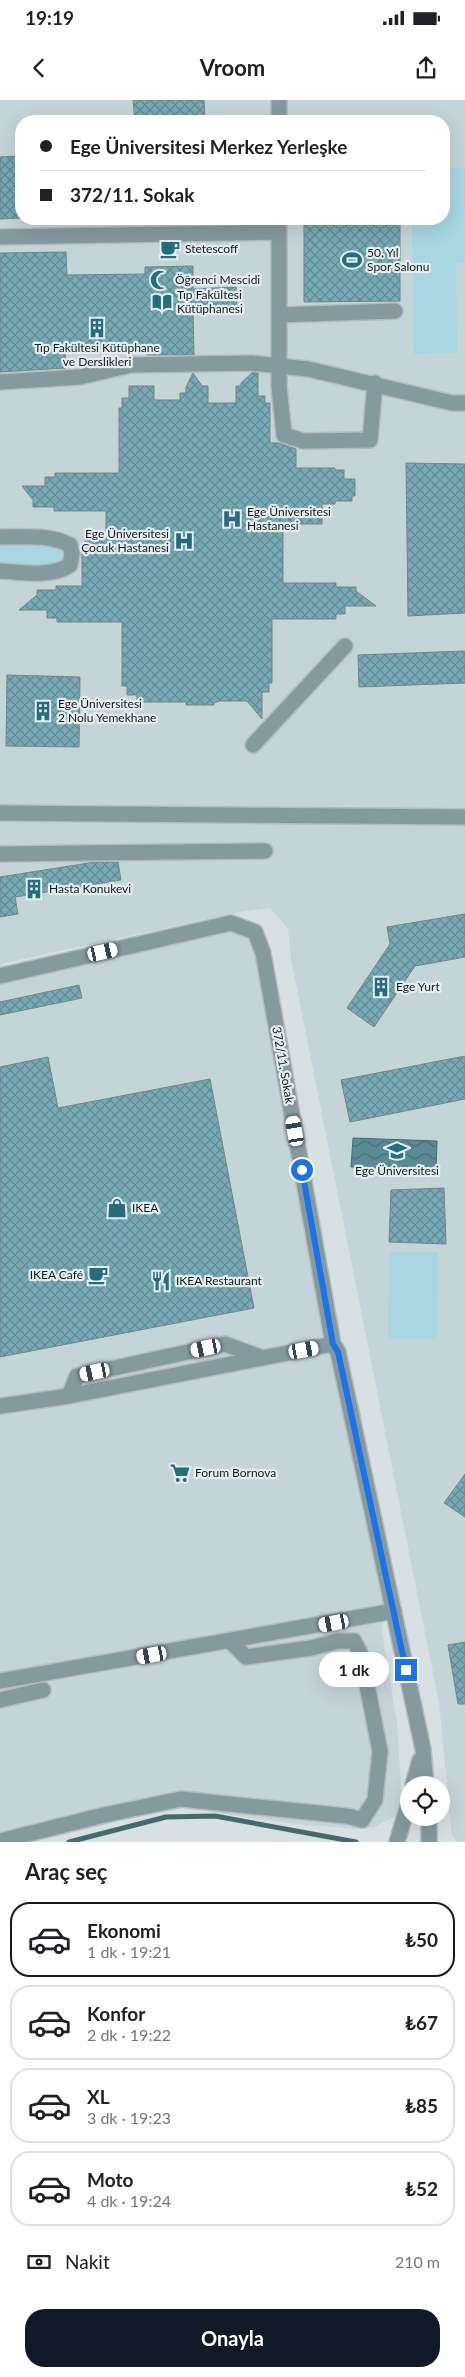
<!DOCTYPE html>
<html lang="tr">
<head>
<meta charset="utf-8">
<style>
  body { margin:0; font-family:Lato,sans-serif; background:#f2f2f2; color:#202124; height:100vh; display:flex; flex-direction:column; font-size:19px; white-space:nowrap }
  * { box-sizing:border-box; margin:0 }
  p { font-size:16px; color:#757577 }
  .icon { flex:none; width:28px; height:28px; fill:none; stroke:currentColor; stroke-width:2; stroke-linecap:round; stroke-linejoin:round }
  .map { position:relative; height:1742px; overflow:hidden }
  .side { display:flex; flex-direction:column; background:#fff; flex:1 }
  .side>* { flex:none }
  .banner { position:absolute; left:15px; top:15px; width:435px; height:110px; border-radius:20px; box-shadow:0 5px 20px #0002; display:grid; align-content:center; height:110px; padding:0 25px; background:#fff }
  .tools { position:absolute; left:400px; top:1676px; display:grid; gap:10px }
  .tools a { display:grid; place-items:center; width:50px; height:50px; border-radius:50%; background:#fff; box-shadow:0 5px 20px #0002; font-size:25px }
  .end { position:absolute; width:22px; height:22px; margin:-11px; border:6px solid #1a73e8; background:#fff; box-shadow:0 0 0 2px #fff }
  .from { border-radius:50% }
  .bubble { position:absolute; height:35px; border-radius:18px; background:#fff; box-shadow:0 5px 20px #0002; font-size:16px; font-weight:700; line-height:35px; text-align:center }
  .car { position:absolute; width:15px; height:30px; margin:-15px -8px; border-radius:6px; box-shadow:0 0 4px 1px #0007; background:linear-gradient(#fff 24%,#345 0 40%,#fff 0 76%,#345 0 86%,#fff 0) }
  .banner b { display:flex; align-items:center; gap:18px; height:48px; font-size:19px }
  .banner b+b { border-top:1px solid #e0e0e0 }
  .banner i { width:12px; height:12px; background:#202124 }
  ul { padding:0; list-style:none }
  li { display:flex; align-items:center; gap:15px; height:75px; margin:0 10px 8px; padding:0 15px; border:2px solid #e0e0e0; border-radius:20px }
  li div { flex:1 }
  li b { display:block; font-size:19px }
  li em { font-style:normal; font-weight:700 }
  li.selected { border-color:#111827 }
  li>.icon { width:45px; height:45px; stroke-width:1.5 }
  h2 { padding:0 25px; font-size:22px; line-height:60px }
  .pay { display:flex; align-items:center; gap:12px; height:55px; padding:0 25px; font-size:19px }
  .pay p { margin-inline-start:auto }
  .button { display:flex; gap:10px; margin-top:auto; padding:10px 25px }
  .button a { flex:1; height:58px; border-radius:20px; background:#111827; color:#fff; font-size:20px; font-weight:700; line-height:58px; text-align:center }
  .status { display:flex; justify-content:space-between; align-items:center; height:35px; padding:0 25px; background:#fff; direction:ltr }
  .status svg { height:14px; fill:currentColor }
  header { display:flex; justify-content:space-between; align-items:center; height:65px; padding:0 25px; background:#fff; font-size:22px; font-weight:700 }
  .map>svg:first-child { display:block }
  .built { fill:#c4d5d9; fill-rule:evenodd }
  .green { fill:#a8d6e1 }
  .water { fill:url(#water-waves); stroke:#466970 }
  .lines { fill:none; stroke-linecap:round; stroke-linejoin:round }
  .stream { stroke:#466970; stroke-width:5 }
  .building { fill:url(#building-cross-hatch); stroke:#7a8284 }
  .minor-casing { stroke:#b4bcbe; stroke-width:18 }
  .minor { stroke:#859a9f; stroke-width:15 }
  .route { stroke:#1a73e8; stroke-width:6 }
  .labels { text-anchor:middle; stroke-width:4.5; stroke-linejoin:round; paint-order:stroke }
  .poi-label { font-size:12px; fill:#171a1a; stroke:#e4edef; text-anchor:start }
  .street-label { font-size:12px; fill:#171a1a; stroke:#e4edef }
</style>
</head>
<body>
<div class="status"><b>19:19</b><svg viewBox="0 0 49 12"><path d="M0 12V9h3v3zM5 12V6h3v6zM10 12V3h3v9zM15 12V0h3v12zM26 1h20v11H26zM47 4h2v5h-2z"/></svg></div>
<header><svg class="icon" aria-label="back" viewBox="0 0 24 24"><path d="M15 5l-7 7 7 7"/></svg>Vroom<svg class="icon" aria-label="share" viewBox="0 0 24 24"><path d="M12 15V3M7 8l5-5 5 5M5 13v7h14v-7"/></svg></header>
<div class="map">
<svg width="465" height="1742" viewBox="0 0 465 1742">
  <defs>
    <pattern id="water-waves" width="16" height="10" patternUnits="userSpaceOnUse" patternTransform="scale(1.25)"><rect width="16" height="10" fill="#5a8b95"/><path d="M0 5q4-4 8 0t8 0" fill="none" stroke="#497179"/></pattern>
    <pattern id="building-cross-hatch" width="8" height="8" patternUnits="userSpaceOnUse" patternTransform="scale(1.25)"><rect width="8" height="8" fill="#78aab5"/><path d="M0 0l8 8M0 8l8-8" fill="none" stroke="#618a92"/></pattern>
  </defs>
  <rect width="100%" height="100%" fill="#d7e0e2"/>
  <path class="built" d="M 0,0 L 465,0 L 465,1742 L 457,1742 L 452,1735 L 439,1603 L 291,859 L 288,829 L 270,808 L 239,812 L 0,864 ZM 21,21 L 444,21 L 444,119 L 21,119 Z
    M 227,829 L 244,832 L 253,843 L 385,1501 L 382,1532 L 397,1623 L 402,1701 L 400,1714 L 374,1727 L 357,1729 L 295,1724 L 184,1708 L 148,1714 L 33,1742 L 0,1742 L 0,885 Z"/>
  <path class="green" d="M 444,68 L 465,68 L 465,162 L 456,163 L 457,253 L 414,254 L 412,119 L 444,119 Z
    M 0,437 L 61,440 L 70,465 L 0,471 Z
    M 389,1152 L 438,1152 L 437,1239 L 388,1239 Z"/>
  <path class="water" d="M 353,1038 L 437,1041 L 436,1071 L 351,1067 Z"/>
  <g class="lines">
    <path class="stream" d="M 69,1742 L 166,1717 L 215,1716 L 356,1742"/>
  </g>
  <path class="building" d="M 133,0 L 204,0 L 205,21 L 135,21 Z
    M 21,56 L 21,118 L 0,119 L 0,57 Z
    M 304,119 L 400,119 L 400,201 L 304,202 Z
    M 66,152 L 67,175 L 145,174 L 145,167 L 193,166 L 193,189 L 236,187 L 237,207 L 193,209 L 194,255 L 147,255 L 146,247 L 65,249 L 66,268 L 0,272 L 0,153 Z
    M 253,272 L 258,273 L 258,296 L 265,296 L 265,303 L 270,303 L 270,343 L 279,343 L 296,349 L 296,368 L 335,368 L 335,370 L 344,370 L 344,379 L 355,379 L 355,396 L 352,396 L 352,401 L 335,401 L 335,404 L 322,404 L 322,424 L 283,424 L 283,483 L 336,483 L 336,487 L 356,487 L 356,491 L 376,506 L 345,506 L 345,514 L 336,514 L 336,519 L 272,519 L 272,583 L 269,583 L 269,592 L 262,592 L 262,619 L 247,601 L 219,601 L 214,603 L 214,605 L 186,605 L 186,602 L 137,602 L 137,595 L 127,595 L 127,586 L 122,586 L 122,522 L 57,522 L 57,518 L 47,518 L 47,510 L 19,510 L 37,495 L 37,490 L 56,490 L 56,486 L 82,486 L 82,444 L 85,444 L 85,438 L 106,438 L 106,411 L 54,411 L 54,407 L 33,407 L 33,400 L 22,386 L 45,386 L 45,377 L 55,377 L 55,373 L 119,373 L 119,308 L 122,308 L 122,298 L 129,298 L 129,286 L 154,286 L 154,300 L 180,300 L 180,293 L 186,293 L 186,287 L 193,273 L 202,286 L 208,286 L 208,303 L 236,303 L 236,286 L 241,286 L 241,283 Z
    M 406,363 L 465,364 L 465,513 L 408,516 Z
    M 465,551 L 465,583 L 359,587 L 358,555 Z
    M 7,575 L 80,577 L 79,647 L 6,646 Z
    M 95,762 L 118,762 L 121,780 L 15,797 L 18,814 L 0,817 L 0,777 Z
    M 465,814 L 465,857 L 415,866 L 374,927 L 347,908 L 390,844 L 387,827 Z
    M 79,885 L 82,898 L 0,915 L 0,902 Z
    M 465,956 L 465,999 L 350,1022 L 341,980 Z
    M 48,957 L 58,1008 L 210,979 L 254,1208 L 0,1257 L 0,967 Z
    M 444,1088 L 446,1144 L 389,1142 L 391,1090 Z
    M 465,1374 L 465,1417 L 444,1403 Z
    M 465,1542 L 465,1604 L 458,1604 L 448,1545 Z"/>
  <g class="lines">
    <defs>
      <path id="minor" d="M 279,0 L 279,21
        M 279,119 L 279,286 L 284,335 L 303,341 L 370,340 L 375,283
        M 0,137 L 279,132
        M 279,215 L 395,211
        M 0,282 L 80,277 L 131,265 L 252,263 L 308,269 L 452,303 L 465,303
        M 0,437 C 23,437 49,434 70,445 L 72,454 L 70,465 C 51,478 22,472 0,471
        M 253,645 L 345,546
        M 0,713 L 465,717
        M 0,754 L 265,751
        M 0,876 L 231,823 L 255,832 L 263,853 L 333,1244 L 338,1252 L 423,1649 L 426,1685
        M 69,1296 L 77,1276 L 225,1244 L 260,1257
        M 0,1306 L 69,1296 L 333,1244
        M 0,1581 L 394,1511
        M 0,1600 L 43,1590
        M 413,1685 L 420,1660
        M 429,1718 L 429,1742
        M 0,1741 L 104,1715 L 181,1699 L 347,1716 L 362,1720 L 375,1700 L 380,1651 L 361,1555 L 354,1541 L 338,1541 L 311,1548 L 246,1557 L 231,1542
        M 397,1742 L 409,1702"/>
    </defs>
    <use href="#minor" class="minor-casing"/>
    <use href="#minor" class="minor"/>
  </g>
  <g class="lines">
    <path class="route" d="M 302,1070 L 333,1244 L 338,1252 L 406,1570"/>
  </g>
  <defs>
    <symbol id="cafe-bare" viewBox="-9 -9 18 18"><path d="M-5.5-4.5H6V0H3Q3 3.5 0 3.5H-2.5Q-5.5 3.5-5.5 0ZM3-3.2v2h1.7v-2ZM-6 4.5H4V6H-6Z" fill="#266c7a" stroke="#e4edef" stroke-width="2.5" paint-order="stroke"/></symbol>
    <symbol id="stadium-bare" viewBox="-9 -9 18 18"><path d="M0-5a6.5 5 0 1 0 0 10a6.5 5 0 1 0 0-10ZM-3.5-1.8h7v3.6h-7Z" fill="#266c7a" stroke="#e4edef" stroke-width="2.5" paint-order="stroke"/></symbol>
    <symbol id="mosque-bare" viewBox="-9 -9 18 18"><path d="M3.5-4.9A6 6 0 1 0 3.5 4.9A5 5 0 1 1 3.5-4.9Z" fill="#266c7a" stroke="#e4edef" stroke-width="2.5" paint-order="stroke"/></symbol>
    <symbol id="library-bare" viewBox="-9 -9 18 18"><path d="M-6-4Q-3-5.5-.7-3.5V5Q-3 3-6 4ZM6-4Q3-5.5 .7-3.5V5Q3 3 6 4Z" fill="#266c7a" stroke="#e4edef" stroke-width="2.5" paint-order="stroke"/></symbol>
    <symbol id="building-bare" viewBox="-9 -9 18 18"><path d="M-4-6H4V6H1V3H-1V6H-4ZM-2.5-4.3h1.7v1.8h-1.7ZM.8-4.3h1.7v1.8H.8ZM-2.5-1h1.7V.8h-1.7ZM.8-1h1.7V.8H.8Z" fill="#266c7a" stroke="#e4edef" stroke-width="2.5" paint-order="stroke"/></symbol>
    <symbol id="hospital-bare" viewBox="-9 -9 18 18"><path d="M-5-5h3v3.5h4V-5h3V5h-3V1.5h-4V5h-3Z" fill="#266c7a" stroke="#e4edef" stroke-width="2.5" paint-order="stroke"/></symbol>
    <symbol id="university-bare" viewBox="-9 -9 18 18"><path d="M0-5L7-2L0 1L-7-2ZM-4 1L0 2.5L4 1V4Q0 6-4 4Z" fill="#266c7a" stroke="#e4edef" stroke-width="2.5" paint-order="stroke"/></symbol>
    <symbol id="shop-bare" viewBox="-9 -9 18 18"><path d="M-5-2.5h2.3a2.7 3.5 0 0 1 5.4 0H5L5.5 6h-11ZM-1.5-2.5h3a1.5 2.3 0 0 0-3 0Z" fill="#266c7a" stroke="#e4edef" stroke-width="2.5" paint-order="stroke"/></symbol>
    <symbol id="restaurant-bare" viewBox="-9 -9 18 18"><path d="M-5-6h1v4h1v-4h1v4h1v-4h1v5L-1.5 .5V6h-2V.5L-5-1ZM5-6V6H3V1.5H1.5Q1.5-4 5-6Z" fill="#266c7a" stroke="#e4edef" stroke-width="2.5" paint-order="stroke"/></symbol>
    <symbol id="supermarket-bare" viewBox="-9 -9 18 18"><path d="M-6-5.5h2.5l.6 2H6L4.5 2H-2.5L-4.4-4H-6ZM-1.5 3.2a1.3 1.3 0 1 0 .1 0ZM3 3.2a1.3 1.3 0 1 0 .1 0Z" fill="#266c7a" stroke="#e4edef" stroke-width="2.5" paint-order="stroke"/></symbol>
  </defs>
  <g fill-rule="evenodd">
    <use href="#cafe-bare" x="156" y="135" width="28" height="28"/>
    <use href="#stadium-bare" x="338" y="146" width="28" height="28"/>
    <use href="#mosque-bare" x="146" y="166" width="28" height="28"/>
    <use href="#library-bare" x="148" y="188" width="28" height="28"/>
    <use href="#building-bare" x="83" y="214" width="28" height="28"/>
    <use href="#hospital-bare" x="218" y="405" width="28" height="28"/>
    <use href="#hospital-bare" x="170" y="427" width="28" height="28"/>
    <use href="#building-bare" x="29" y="597" width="28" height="28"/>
    <use href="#building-bare" x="20" y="775" width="28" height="28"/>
    <use href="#building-bare" x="367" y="873" width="28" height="28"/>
    <use href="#university-bare" x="383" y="1037" width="28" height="28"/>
    <use href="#shop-bare" x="103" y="1094" width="28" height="28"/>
    <use href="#cafe-bare" x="84" y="1161" width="28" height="28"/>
    <use href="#restaurant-bare" x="147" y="1167" width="28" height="28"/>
    <use href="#supermarket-bare" x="166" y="1359" width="28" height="28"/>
  </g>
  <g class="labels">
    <g class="poi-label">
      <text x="185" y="153">Stetescoff</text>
      <text x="367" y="157">50. Yıl<tspan x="367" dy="14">Spor Salonu</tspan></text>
      <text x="175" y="184">Öğrenci Mescidi</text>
      <text x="177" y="199">Tıp Fakültesi<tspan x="177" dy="14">Kütüphanesi</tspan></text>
      <text x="97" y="252" text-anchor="middle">Tıp Fakültesi Kütüphane<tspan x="97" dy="14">ve Derslikleri</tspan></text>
      <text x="247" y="416">Ege Üniversitesi<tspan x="247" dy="14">Hastanesi</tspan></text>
      <text x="169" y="438" text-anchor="end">Ege Üniversitesi<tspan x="169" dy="14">Çocuk Hastanesi</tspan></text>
      <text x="58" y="608">Ege Üniversitesi<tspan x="58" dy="14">2 Nolu Yemekhane</tspan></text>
      <text x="49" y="793">Hasta Konukevi</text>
      <text x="396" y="891">Ege Yurt</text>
      <text x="397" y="1075" text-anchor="middle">Ege Üniversitesi</text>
      <text x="132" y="1112">IKEA</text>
      <text x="83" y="1179" text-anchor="end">IKEA Café</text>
      <text x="176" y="1185">IKEA Restaurant</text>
      <text x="195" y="1377">Forum Bornova</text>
    </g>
    <g class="street-label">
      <text transform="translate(283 965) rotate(80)" y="4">372/11. Sokak</text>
    </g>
  </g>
</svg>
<div class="tools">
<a><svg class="icon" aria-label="locate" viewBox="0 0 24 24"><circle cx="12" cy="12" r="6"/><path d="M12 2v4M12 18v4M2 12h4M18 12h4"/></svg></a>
</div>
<i class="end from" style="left:302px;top:1070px"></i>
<i class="end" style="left:406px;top:1570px"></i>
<div class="bubble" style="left:319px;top:1552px;width:70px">1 dk</div>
<i class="car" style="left:103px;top:852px;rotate:77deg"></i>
<i class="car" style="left:295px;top:1031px;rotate:350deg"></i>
<i class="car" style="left:206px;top:1248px;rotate:258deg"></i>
<i class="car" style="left:304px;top:1250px;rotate:80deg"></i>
<i class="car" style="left:95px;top:1272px;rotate:258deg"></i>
<i class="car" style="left:334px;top:1523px;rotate:260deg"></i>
<i class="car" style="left:152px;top:1555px;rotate:260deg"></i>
<div class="banner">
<b><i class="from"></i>Ege Üniversitesi Merkez Yerleşke</b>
<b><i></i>372/11. Sokak</b>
</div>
</div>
<section class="side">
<h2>Araç seç</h2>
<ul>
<li class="selected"><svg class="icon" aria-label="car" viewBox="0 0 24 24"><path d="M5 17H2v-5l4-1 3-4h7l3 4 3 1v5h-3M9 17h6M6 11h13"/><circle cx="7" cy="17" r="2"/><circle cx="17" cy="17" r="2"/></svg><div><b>Ekonomi</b><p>1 dk · 19:21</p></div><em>₺50</em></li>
<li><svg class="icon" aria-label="car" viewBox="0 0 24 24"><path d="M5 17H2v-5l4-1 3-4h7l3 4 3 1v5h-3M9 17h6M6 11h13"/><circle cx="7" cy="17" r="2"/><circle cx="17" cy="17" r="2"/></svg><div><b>Konfor</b><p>2 dk · 19:22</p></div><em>₺67</em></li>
<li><svg class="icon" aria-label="car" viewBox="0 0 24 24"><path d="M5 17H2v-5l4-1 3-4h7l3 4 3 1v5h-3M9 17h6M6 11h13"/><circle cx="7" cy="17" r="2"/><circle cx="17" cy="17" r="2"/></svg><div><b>XL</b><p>3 dk · 19:23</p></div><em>₺85</em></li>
<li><svg class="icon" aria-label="car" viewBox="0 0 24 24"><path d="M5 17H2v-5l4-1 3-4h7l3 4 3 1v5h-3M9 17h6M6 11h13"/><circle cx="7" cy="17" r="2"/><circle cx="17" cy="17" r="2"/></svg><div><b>Moto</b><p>4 dk · 19:24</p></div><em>₺52</em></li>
</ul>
<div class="pay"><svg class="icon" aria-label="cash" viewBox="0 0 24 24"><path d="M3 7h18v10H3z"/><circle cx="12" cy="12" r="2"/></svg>Nakit<p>210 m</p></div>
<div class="button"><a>Onayla</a></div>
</section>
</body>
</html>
